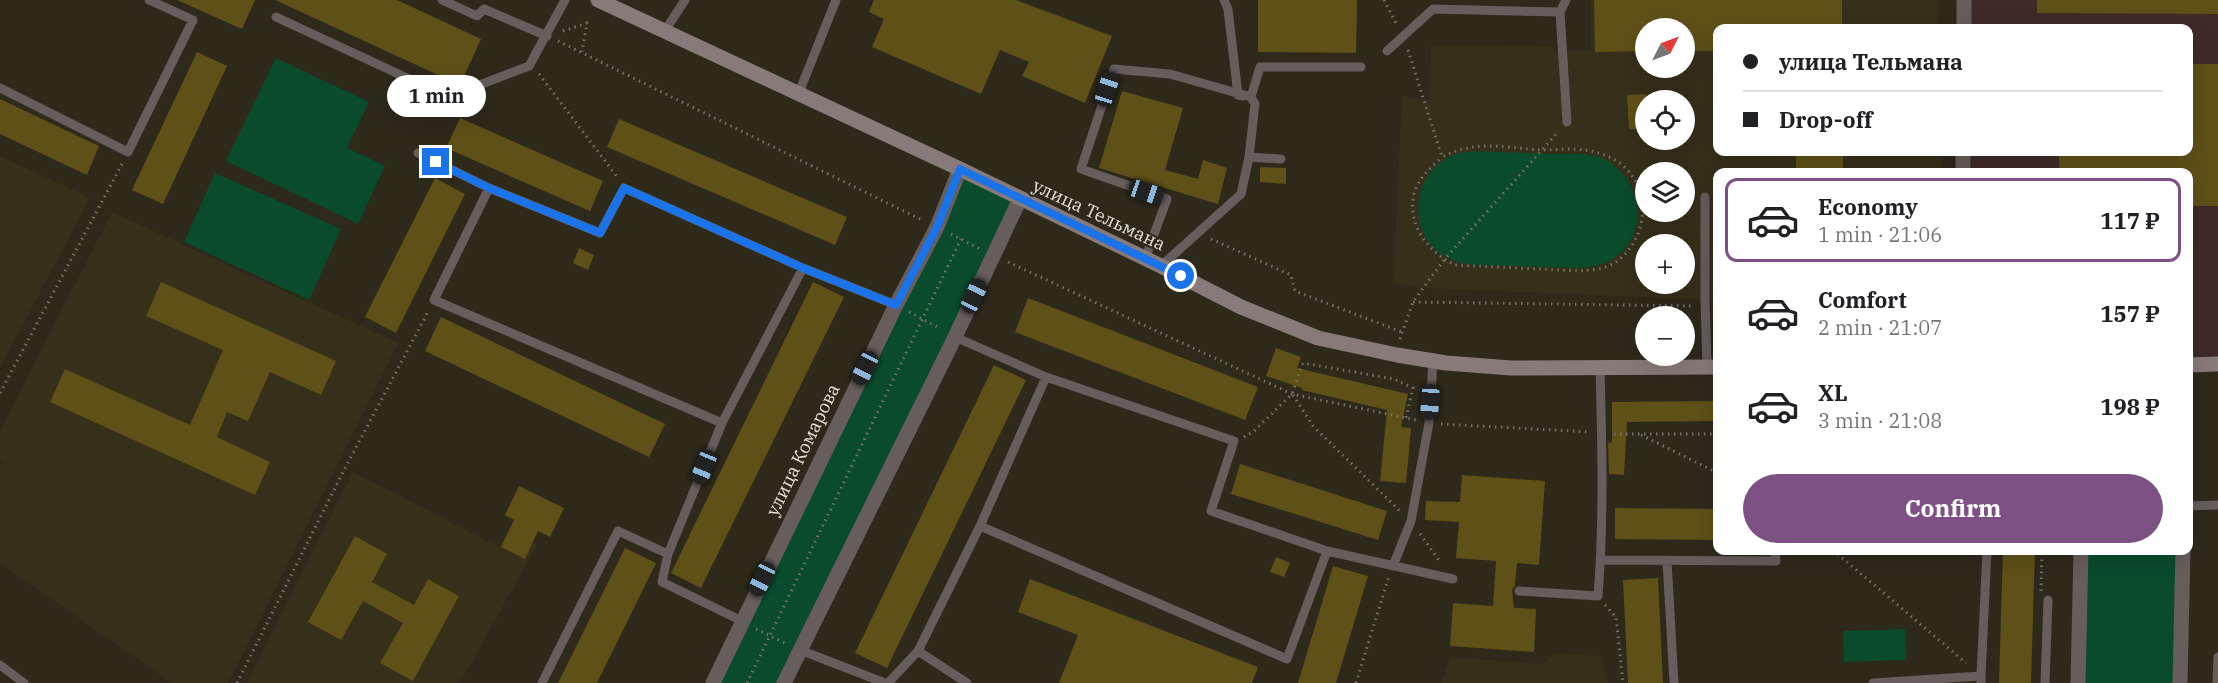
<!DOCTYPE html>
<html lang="en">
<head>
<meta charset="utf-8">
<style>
  body { margin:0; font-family:"IBM Plex Serif",serif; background:#f6f6f6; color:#202124; height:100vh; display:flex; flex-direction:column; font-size:22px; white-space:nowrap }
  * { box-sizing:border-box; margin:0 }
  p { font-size:20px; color:#757577 }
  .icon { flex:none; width:33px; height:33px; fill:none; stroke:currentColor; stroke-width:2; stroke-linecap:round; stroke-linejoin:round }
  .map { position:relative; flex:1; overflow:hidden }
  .sheet { position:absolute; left:1713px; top:168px; width:480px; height:387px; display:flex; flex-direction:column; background:#fff; border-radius:12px; box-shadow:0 6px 24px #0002 }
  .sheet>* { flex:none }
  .hud { position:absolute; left:1713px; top:24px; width:480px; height:132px; border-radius:12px; box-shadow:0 6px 24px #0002; display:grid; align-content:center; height:132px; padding:0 30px; background:#fff }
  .needle { width:39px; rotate:48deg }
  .tools { position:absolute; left:1635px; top:18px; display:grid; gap:12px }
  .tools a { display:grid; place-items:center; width:60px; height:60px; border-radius:50%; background:#fff; box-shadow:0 6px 24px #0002; font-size:30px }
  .end { position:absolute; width:27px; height:27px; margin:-14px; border:8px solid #1a73e8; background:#fff; box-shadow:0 0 0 3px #fff }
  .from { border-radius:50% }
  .bubble { position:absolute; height:42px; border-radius:21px; background:#fff; box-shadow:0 6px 24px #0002; font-size:20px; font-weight:800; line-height:42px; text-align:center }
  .car { position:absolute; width:18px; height:36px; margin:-18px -9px; border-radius:8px; box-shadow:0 0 4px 2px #0007; background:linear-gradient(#222 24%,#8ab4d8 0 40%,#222 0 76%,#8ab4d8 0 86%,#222 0) }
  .hud b { display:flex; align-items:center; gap:21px; height:57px; font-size:22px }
  .hud b+b { border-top:2px solid #e0e0e0 }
  .hud i { width:15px; height:15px; background:#202124 }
  ul { padding:10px 0 0; list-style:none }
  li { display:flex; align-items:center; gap:18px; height:84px; margin:0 12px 9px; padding:0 18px; border:3px solid transparent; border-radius:12px }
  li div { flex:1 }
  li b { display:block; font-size:22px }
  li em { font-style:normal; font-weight:800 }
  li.active { border-color:#7d5184 }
  li>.icon { width:54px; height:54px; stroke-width:1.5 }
  .button { display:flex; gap:12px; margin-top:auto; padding:12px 30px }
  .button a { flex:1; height:69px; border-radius:36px; background:#7d5184; color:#fff; font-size:24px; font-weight:800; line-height:69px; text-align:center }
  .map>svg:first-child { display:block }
  .commercial { fill:#3e2b27 }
  .built { fill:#362f1a; fill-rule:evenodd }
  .green { fill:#0a4b2c }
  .building { fill:#5f5018 }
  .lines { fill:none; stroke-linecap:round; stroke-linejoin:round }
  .path { stroke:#777367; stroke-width:3; stroke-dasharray:1.5 4.5; stroke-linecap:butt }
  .lane { stroke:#665d5c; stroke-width:9 }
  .street { stroke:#665d5c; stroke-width:15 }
  .secondary { stroke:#887a79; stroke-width:15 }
  .route { stroke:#1a73e8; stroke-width:8 }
  .labels { text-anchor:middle; stroke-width:4.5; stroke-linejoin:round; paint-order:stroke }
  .street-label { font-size:18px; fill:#e4e2d8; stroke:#2d291b }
</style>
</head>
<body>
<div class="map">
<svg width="2218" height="683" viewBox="0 0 2218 683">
  <rect width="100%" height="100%" fill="#2d291b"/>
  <path class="commercial" d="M 1964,0 L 2218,0 L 2218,364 L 2189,365 L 2188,172 L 1963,172 L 1963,152 L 2188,152 L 2188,28 L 1964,28 Z"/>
  <path class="built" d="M 1591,0 L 1938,0 L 1938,28 L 1718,28 L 1718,152 L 1941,152 L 1941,172 L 1718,172 L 1717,300 L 1423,288 L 1393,283 L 1402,96 L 1429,100 L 1431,45 L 1550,46 L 1557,51 L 1591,51 ZM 1646,28 L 1684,28 L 1684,68 L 1646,68 ZM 1646,100 L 1684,100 L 1684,140 L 1646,140 ZM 1646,172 L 1684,172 L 1684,212 L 1646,212 ZM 1646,244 L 1684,244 L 1684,284 L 1646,284 Z
    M 0,156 L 90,198 L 0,368 Z
    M 112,212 L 398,343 L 228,683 L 172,683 L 0,563 L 0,467 L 3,462 L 0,460 L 0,431 Z
    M 353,472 L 499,547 L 508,530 L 537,545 L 460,683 L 247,683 Z
    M 1554,653 L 1601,656 L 1608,683 L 1441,683 L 1451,657 L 1543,664 Z"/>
  <path class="green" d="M 276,58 L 369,102 L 347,148 L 385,166 L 358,224 L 226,161 Z
    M 1475,151 C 1501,152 1527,153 1554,154 C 1569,154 1589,152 1604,159 C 1643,178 1652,236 1611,260 C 1601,266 1591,267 1580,268 L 1472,265 C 1461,263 1451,261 1442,255 C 1404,229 1413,167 1457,154 C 1462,152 1469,152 1475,151 Z
    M 960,169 L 1020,199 L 784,683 L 713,683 Z
    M 215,173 L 341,229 L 309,300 L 184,242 Z
    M 2081,551 L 2183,551 L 2180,683 L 2078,683 Z
    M 1905,629 L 1906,660 L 1844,662 L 1843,631 Z"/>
  <path class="building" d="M 177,0 L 255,0 L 242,29 Z
    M 275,0 L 397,0 L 481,39 L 460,85 Z
    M 874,0 L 1016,0 L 1112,36 L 1085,103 L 1022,76 L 1029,62 L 1000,50 L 981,94 L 872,47 L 884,19 L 869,12 Z
    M 1258,0 L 1357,0 L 1356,53 L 1258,52 Z
    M 1594,0 L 1842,0 L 1842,28 L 1718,28 L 1718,51 L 1684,51 L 1684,28 L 1646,28 L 1646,51 L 1595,52 Z
    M 2037,0 L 2218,0 L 2218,14 L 2037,13 Z
    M 197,52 L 227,66 L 163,204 L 132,190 Z
    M 2188,64 L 2218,64 L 2218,206 L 2188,206 L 2188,172 L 2059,172 L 2059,152 L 2188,152 Z
    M 1122,91 L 1183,108 L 1165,170 L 1198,179 L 1203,160 L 1227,168 L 1218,204 L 1099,168 Z
    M 1646,94 L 1646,129 L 1629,129 L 1627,95 Z
    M 0,99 L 99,146 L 87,175 L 0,134 Z
    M 460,118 L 603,181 L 590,211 L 446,148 Z
    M 619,119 L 847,217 L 835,245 L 607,147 Z
    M 1796,152 L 1843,152 L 1843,172 L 1796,172 Z
    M 1260,167 L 1286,168 L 1286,184 L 1260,182 Z
    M 435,178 L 465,194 L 396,333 L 365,317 Z
    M 579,248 L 594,255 L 588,270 L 573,263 Z
    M 161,282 L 336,361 L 321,395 L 270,372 L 248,421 L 227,412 L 217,437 L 270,462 L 255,495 L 50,402 L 65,369 L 190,425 L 223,350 L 146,316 Z
    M 813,282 L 844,297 L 701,588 L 671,573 Z
    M 1028,298 L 1258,387 L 1245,420 L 1015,332 Z
    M 441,317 L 665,424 L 649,457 L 425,351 Z
    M 1276,348 L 1301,357 L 1297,368 L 1408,394 L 1401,427 L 1411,428 L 1406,483 L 1380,481 L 1387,410 L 1302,390 L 1302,388 L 1266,376 Z
    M 994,365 L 1026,380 L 887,668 L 855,653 Z
    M 1718,401 L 1718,421 L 1627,422 L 1624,475 L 1609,474 L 1608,443 L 1612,442 L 1612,402 Z
    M 1240,464 L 1387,511 L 1378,540 L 1231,494 Z
    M 1462,475 L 1545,481 L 1539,565 L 1517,563 L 1515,586 L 1512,590 L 1514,608 L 1536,609 L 1534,652 L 1450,646 L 1453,603 L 1493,606 L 1496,561 L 1456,558 L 1459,522 L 1425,520 L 1426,501 L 1460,502 Z
    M 519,486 L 564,508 L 550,537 L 538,531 L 525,559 L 501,547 L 514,520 L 505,515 Z
    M 1615,508 L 1718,509 L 1718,540 L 1615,539 Z
    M 355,536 L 387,554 L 372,582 L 414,605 L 428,579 L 459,596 L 413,681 L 380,663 L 403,623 L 363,601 L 341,640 L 308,622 Z
    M 625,548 L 656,563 L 597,683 L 558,683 Z
    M 2003,550 L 2035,550 L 2031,683 L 1999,683 Z
    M 1276,557 L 1290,563 L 1284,577 L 1270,572 Z
    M 1333,566 L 1368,576 L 1336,683 L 1298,683 Z
    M 1658,578 L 1663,683 L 1628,683 L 1623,580 Z
    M 1030,579 L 1258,667 L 1252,683 L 1059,683 L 1078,635 L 1018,612 Z"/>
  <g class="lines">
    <path class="path" d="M 1384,0 L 1397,25
      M 563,31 L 587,23 L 582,52
      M 558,41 L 924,221
      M 1408,50 L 1442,157 C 1452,152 1462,149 1473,147 C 1495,144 1519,149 1541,150 C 1555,150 1569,148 1583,150 C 1596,151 1610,156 1621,164 C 1653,189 1648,239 1616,262 C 1606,269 1592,270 1581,271 L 1455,265 C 1428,252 1407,225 1414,194 C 1418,178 1432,167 1442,157
      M 539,74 L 618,178
      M 951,234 L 980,249
      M 1211,239 L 1291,275 L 1295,291 L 1402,332
      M 1008,262 L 1292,394 L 1416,420
      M 1413,302 L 1693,306
      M 909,312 L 941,329
      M 1400,339 L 1413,302 L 1423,288 L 1444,260 L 1558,132
      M 0,393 L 123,162
      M 1293,395 L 1313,426 L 1400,511
      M 1441,424 L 1590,432
      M 1614,434 L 1718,434
      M 1641,435 L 1718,473
      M 1244,437 L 1253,432 L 1292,394 L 1303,363 L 1394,379 L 1413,388 L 1406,418
      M 1420,534 L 1441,563
      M 1833,550 L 1966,663
      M 2041,591 L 2042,550
      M 1605,605 L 1616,617 L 1623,683
      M 756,629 L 785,643
      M 237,683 L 342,474 L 429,310
      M 747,683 L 961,239
      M 1356,683 L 1389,576"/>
    <path class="lane" d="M 442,0 L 477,16 L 484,9 L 547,36
      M 1224,0 L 1228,9 L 1238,95 L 1243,96
      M 1560,12 L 1567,122
      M 276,17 L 448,97 L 529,66 L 565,0
      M 664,32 L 685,0
      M 1387,51 L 1433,9 L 1560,12 L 1566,0
      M 0,88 L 128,152 L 193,20 L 149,0
      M 798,95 L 836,0
      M 418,153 L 489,188 L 600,233 L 624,188 L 803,268
      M 1249,157 L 1281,159
      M 489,188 L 434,300 L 722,423
      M 1705,197 L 1705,300 L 1707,367
      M 1145,259 L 1167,199 L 1081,169 L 1114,69 L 1170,74 L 1251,97
      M 1161,266 L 1241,194 L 1249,157 L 1255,104 L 1251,97 L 1260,67 L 1361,67
      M 955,337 L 1046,377 L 1234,441 L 1211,511 L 1327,551 L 1453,579
      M 2188,506 L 2218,505
      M 980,526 L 1287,659 L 1327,551
      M 668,554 L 662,582 L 742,621
      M 1601,560 L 1776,561 L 1775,550
      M 1667,561 L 1674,683
      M 1393,566 L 1411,521 L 1429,423 L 1433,361
      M 1519,591 L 1598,596 C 1604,521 1602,444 1600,368
      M 800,650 L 885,683
      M 918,651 L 967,683
      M 0,665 L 24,683
      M 1981,676 L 1987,550
      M 542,683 L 618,531 L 668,554 L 722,423 L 803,268 L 896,305
      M 888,683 L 918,651 L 980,526 L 1046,377
      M 1873,683 L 1981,676 L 1981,683
      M 2045,683 L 2048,600
      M 2217,683 L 2218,657"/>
    <path class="street" d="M 1964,28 L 1964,0
      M 1963,152 L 1963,172
      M 713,683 L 896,305 L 937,227 L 960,169
      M 784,683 L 955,337 L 1020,199
      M 2078,683 L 2081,550
      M 2180,683 L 2183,550"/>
    <path class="secondary" d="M 598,0 L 960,169 L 1161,266 L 1241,307 L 1318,338 L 1397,355 L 1446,363 L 1511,368 L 1718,367
      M 2188,365 L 2218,364"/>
  </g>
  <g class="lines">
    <path class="route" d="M 436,162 L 489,188 L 600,233 L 624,188 L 803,268 L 896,305 L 937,227 L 960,169 L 1181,276"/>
  </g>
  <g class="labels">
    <g class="street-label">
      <text transform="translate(1099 215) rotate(25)" y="6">улица Тельмана</text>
      <text transform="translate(803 450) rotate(-64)" y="6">улица Комарова</text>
    </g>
  </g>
</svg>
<div class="tools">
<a><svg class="needle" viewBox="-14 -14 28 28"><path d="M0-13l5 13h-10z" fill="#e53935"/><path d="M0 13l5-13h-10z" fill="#757577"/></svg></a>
<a><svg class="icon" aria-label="locate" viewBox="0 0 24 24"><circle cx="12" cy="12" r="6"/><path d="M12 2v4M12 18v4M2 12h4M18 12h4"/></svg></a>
<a><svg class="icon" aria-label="layers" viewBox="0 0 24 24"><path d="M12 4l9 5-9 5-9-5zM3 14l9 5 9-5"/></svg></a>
<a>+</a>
<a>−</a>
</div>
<i class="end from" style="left:1181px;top:276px"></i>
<i class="end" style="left:436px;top:162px"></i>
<div class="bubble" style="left:387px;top:75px;width:99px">1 min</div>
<i class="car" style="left:1107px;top:89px;rotate:18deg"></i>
<i class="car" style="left:1146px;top:192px;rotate:109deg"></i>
<i class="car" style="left:974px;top:296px;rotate:25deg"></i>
<i class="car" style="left:865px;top:368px;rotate:206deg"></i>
<i class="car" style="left:1430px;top:402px;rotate:184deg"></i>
<i class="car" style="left:704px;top:467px;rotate:202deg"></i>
<i class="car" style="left:762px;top:579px;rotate:206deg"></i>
<div class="hud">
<b><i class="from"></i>улица Тельмана</b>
<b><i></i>Drop-off</b>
</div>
<section class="sheet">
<ul>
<li class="active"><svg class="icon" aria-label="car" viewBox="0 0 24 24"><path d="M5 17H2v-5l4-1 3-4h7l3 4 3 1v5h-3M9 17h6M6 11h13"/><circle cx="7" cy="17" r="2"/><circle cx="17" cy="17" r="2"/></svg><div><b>Economy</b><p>1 min · 21:06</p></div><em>117 ₽</em></li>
<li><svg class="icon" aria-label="car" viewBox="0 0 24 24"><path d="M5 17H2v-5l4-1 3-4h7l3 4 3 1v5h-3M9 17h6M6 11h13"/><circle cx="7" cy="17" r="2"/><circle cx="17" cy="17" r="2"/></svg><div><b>Comfort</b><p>2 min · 21:07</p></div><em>157 ₽</em></li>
<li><svg class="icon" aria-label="car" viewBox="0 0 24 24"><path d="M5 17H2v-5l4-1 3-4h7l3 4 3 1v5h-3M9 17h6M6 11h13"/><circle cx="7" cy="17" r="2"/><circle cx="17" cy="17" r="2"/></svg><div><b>XL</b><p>3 min · 21:08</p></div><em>198 ₽</em></li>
</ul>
<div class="button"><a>Confirm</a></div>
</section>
</div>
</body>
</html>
